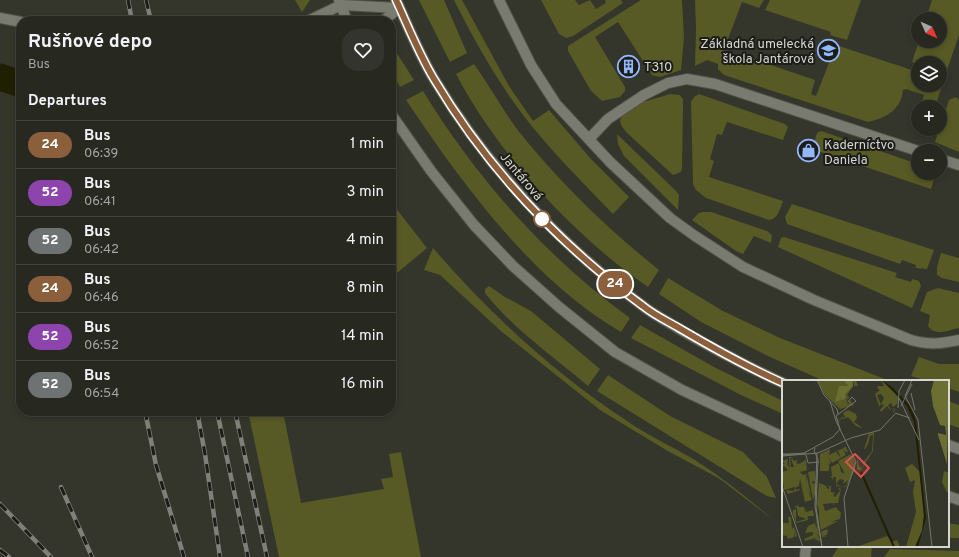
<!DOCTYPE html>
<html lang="en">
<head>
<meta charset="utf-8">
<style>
	body { margin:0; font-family:Overpass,sans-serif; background:#33342d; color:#f1f3f6; height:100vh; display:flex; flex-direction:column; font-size:15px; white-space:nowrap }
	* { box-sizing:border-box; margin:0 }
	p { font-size:13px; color:#a4a6a5 }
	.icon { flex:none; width:22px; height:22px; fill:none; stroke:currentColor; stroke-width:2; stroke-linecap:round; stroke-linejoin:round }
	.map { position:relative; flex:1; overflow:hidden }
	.side { position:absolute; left:16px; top:16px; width:380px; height:400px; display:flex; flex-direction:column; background:#272820; border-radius:16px; box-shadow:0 2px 6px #0003,0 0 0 1px #43443e }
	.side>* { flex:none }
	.badge { padding:0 8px; border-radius:13px; font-size:14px; line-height:26px }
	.needle { width:26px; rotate:135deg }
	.tools { position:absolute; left:911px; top:12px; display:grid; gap:8px }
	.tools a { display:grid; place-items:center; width:36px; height:36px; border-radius:50%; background:#272820; box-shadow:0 2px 6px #0003,0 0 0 1px #43443e; font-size:20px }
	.map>.badge { position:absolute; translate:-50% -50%; box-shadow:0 0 0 2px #fff }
	h2 { padding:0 12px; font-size:15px; line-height:36px }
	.round { display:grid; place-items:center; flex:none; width:42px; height:42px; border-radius:16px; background:#33342d }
	.summary { display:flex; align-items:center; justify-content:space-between; height:68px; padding:0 12px }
	h1 { font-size:19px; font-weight:700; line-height:30px }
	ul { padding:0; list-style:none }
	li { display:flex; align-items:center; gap:12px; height:48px; padding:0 12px; border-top:1px solid #43443e }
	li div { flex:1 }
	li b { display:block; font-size:15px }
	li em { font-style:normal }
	li .badge { min-width:44px; font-weight:700; text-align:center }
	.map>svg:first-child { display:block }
	.green { fill:#575a24 }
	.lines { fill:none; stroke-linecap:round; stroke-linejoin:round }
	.canal { stroke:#1f2001; stroke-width:27 }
	.street-casing { stroke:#505149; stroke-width:12 }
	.secondary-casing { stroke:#505149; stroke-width:12 }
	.street { stroke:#7a7b70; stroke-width:10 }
	.secondary { stroke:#7a7b70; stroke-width:10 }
	.rail-casing { stroke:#7f8078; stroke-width:4.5 }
	.rail { stroke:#1c1c18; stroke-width:3; stroke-dasharray:9; stroke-linecap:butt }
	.line-casing { stroke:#fff; stroke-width:9 }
	.line { stroke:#8b5e3c; stroke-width:6 }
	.stop-dot { fill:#fff; stroke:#8b5e3c; stroke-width:2 }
	.labels { text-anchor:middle; stroke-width:4; stroke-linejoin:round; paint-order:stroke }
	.poi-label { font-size:13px; fill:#d6d7d0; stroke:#1c1c18; text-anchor:start }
	.street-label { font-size:13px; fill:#d6d7d0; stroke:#1c1c18 }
	.inset-river { fill:none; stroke:#1f2001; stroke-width:2 }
	.inset-road { fill:none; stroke:#75766d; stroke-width:1 }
	.view { fill:#d65452; fill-opacity:0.15; stroke:#d65452; stroke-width:2 }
	.inset-edge { fill:none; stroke:#d6d7d0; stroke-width:2 }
</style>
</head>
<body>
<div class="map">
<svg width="959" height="557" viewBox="0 0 959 557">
	<rect width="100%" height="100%" fill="#34352b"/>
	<!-- green -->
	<path class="green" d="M295 0H310L302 12Z
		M419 0H444L467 53 450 62Z
		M454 0H462L509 86 533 121 549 110 591 159 629 197 613 214C582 182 550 150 523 115 496 79 474 40 454 0Z
		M541 0H575L579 5 590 0 596 9 606 3 605 0H621L623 3 573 36 566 38 559 34Z
		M641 0H682L684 38 681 70 660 77 652 75 618 22 595 37 625 87V91L620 97 602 101 591 91 568 51V46Z
		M695 0H764L759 8 742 2 722 55 745 63 747 57 815 80 811 94 816 96 836 45 918 72V85H940V79L944 80 935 107H921L924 95 906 89 903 90C901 110 886 118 868 122L724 75 718 69V64L707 60 695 66 696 29Z
		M770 0H861L847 40 830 35 831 32 765 10Z
		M932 0H959V35L946 73 940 71V63L918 64 912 62 919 41H940V19H926Z
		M391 44 414 80 400 87 391 70Z
		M474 64C490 86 503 111 520 133 561 184 608 229 659 270L648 287C575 237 497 153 456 74Z
		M423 91C477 179 546 257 630 318L621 332C532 280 463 185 406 100Z
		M670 94 680 95 683 99V108L682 168 681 172 673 175 626 132 621 125 620 120C629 103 652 100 670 94Z
		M699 94 785 124 788 127 783 140 727 122 722 135 717 134 710 159 714 161 709 177 783 201C780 209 778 219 769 220L706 198 696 190 693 184 691 102 694 97Z
		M956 97 959 100V152L935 142 949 100Z
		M821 131 918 164V173H936L931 189 812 149 817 133Z
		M617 134 676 191 679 195 678 210 624 156 618 144Z
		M391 202 427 248 391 278Z
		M792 204 934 250 927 269 916 268V265L902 260 900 264 787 224 785 217Z
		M703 212H711L767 231 772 235 771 243 754 236 743 254 736 251 692 220 699 213Z
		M784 237 897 273 895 277 911 282 912 279 919 281 921 286 912 308 778 247 781 238Z
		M433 248C490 314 554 373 627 421 649 436 673 447 695 460 723 478 748 498 772 519L720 479 666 450 600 410 502 332 440 275 424 270Z
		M941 253 959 258V282L942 278 937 275V267Z
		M668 278 723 311 780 338 890 381H824L770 357 701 322 659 294Z
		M489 286 505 297 531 311 600 369 588 386C554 357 512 328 485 293V289Z
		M938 288 959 293V328C949 330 935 337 928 326L930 315 920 311 927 292Z
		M640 325 714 367 783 401V414L741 395 631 338Z
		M919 357 939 364H959V392L948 388V381H928L911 376Z
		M608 375 670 416 743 452 767 477 776 498 767 496 597 391Z
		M948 401 959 405V428L948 424Z
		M248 411H283L301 503 384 489 381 479 393 477 389 454 401 452 421 557H279Z
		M948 523 959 525V538H948Z
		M839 546H872L871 557H832Z
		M890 549 959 551V557H884Z"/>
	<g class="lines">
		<!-- canal -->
		<path class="canal" d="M0 77 21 84"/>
		<defs>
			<path id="street" d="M499 0 531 65 556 104 610 162 670 218 695 236 743 267 814 300 911 340C929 345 941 344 959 340
				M0 18 21 22
				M308 21 341 5 399 8
				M383 21 399 8
				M589 139 608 119 644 95 668 83 687 79 715 84 918 151
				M940 159 959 165
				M805 557 806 546"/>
			<path id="secondary" d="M339 0 347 21
				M396 0C408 26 419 54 434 79 487 167 560 245 643 306 654 315 669 322 681 330 714 349 748 367 783 383
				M391 114 431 171 474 225 513 266 559 307 615 352 682 390 783 437
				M948 445 959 449
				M948 496 959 500"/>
		</defs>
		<!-- street casing -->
		<use href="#street" class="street-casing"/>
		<!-- secondary casing -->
		<use href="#secondary" class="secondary-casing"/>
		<!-- street -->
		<use href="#street" class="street"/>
		<!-- secondary -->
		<use href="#secondary" class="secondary"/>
		<defs>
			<path id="rail" d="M128 0 132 21
				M146 0 151 21
				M145 411 156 465 184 557
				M197 411 205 454 220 557
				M217 411 248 557
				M235 411 267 557
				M61 487 92 557
				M0 504 51 557
				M0 550 9 557"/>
		</defs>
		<!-- rail casing -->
		<use href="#rail" class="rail-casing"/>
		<!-- rail -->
		<use href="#rail" class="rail"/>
	</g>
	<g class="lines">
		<defs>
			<path id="line" d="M396 0C408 26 419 54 434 79 487 168 560 245 643 306 654 315 667 321 679 328 713 348 747 367 783 383"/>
		</defs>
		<!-- line casing -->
		<use href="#line" class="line-casing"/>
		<!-- line -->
		<use href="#line" class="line"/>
	</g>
	<!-- icons -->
	<defs>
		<symbol id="school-ring" viewBox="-11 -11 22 22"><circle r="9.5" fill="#1c1c18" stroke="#91b8fd" stroke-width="1.5"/><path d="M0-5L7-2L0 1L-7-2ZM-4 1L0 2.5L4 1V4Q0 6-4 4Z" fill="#91b8fd"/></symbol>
		<symbol id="building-ring" viewBox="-11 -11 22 22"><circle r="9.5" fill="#1c1c18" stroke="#91b8fd" stroke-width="1.5"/><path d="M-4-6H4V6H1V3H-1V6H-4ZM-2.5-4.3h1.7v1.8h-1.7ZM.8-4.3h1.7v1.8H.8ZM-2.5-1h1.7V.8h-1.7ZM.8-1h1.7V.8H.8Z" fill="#91b8fd"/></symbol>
		<symbol id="shop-ring" viewBox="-11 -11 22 22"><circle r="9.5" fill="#1c1c18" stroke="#91b8fd" stroke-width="1.5"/><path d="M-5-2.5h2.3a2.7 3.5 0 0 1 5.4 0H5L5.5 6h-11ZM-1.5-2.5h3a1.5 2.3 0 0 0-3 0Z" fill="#91b8fd"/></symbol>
	</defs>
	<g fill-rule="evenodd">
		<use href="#school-ring" x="816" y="38" width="25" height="25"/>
		<use href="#building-ring" x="616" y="54" width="25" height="25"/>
		<use href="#shop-ring" x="796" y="138" width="25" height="25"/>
	</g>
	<!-- markers -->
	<circle class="stop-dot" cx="542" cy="219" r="8"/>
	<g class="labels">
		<!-- poi labels -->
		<g class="poi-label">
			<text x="814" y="48" text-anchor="end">Základná umelecká<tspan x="814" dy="15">škola Jantárová</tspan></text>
			<text x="644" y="71">T310</text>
			<text x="824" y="149">Kaderníctvo<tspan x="824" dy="15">Daniela</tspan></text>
		</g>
		<!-- street labels -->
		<g class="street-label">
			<text transform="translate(522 176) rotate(50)" y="5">Jantárová</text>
		</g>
	</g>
	<!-- overview -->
	<g transform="translate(782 380)">
		<rect width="167" height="167" fill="#34352b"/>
		<path d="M35 0 74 1 76 6H72V4L71 2V6L65 15 67 17 66 20 64 16 66 12 64 16 66 25 68 20 72 25 58 29 43 15ZM99 0 116 16 115 28V24L111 27 109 23 106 25 109 30 112 28 113 31 111 33 112 29 108 30 105 26 99 32 98 30 102 25 99 24 102 18 99 14 95 15 99 25 97 26 93 14 98 10H97L95 6H102ZM66 30 74 34 75 38 72 42 81 48 74 46 66 37 62 39 60 38 57 42 56 40V37L57 41 60 37 64 38 61 33ZM92 52 91 71 77 93 78 90H75V78L77 86 80 88 82 84H80L90 71 91 55 88 56 86 64 83 69H82L87 54ZM56 67 57 70 62 68H63L64 71 62 67H64L66 72H64L61 69 64 75 65 74 59 78 56 71 54 72 59 78 50 83 46 76 49 83 47 84V91H38V100V74L48 69 47 75 57 70ZM69 74 73 82V90L64 107 60 106H64L66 100 61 104 62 100 58 99 54 104 60 107 54 106V97H51L52 100 48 96H50L49 87 57 83 59 92 63 94 56 81ZM7 77H13L8 78 9 87H12L9 79H11V81L16 80 14 83 17 84 22 81 24 88 22 80H24L25 90 18 92 21 95 25 94 24 96V103L25 96 29 116 25 109 30 120 23 122 18 99 17 106 13 108 14 110 18 109V110L6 114 4 110 12 111 13 107 2 110 0 92 6 90 0 84H3L0 81 6 79 5 87 6 84 8 90ZM130 84 138 92 142 136 140 151 133 167H124L134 132 131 112 133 100 128 102 123 88ZM35 88V108L31 120 26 92 33 91V101L29 102 33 104ZM162 91 167 93V112H165L160 102ZM37 103 43 105 46 109 48 108 46 106H49V112L54 113 51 114 53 117 58 111 56 108 59 109 56 123H52V126L51 123 41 124 43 131 54 127 59 133 58 139 48 142 56 141 39 150V152L40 151 46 149 45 155 41 156H46L40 157 41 163 37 139V131L35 124ZM33 123 37 156 33 153 37 157 38 161 32 159 36 157 23 161 22 159 31 155V152L23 153 26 146 33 143 31 139 35 149ZM17 125 16 127H22L23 131V127L24 132 31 130 32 136H26V138L25 133 26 140 14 143 9 129V128L11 127 9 128 11 134V130L14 129V142L24 139 16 136 15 128 12 127ZM6 137H9L10 149 12 147 15 156 13 157 12 151V157L6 159 4 154V156L0 155V143H7ZM105 156 110 162 115 160 118 167H74Z" fill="#575a24"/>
		<path d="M62 0H70L71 6 63 14 64 18 60 20 57 15 59 20 53 22 57 6H66ZM152 0 167 1 165 84 156 55V53L164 55V53L163 46 158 45 151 26 149 11Z" fill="#6b6f31"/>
		<path d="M100 0 111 8 129 27 134 41 144 138 136 167H133L140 151 142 136 132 42 125 26Z" fill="#1f2001"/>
		<path class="inset-river" d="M79 92 112 167"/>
		<path class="inset-road" d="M35 0 42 15 55 29 56 34M130 0 123 16 136 40 150 167M129 13 133 30M117 18 137 60M48 21 54 41 74 82 62 118 66 167M119 26 130 4M116 28 117 11 123 0M113 33 128 38M33 68 32 71 36 79 34 127 40 167M35 73 33 126 40 167M0 74H24M0 75 22 73 51 57 58 49 54 36 74 21 70 17 66 22M24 75 26 83 37 82M0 76 36 73 69 58 98 50 113 34M0 106 21 167"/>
		<path class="view" d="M73 74 87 88 79 97 64 82Z"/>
		<rect width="167" height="167" class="inset-edge"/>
	</g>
</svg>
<div class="tools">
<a><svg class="needle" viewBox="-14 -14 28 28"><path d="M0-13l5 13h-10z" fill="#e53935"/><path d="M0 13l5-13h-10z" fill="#a4a6a5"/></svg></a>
<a><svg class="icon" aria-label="layers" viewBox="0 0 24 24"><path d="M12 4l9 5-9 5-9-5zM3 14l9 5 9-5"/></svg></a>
<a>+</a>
<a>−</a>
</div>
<b class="badge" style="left:615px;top:284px;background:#8b5e3c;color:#fff">24</b>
<section class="side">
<div class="summary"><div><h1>Rušňové depo</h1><p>Bus</p></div><a class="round"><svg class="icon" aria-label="heart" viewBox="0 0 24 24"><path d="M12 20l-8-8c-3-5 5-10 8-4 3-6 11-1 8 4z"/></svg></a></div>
<h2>Departures</h2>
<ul>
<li><span class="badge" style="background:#8b5e3c;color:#fff">24</span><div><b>Bus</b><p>06:39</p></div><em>1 min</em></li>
<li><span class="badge" style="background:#8e44ad;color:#fff">52</span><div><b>Bus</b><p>06:41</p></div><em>3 min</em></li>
<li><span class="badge" style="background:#6f7273;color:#fff">52</span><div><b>Bus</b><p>06:42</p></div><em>4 min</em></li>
<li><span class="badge" style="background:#8b5e3c;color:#fff">24</span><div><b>Bus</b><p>06:46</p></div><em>8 min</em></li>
<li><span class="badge" style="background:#8e44ad;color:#fff">52</span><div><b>Bus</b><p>06:52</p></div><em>14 min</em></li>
<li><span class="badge" style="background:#6f7273;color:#fff">52</span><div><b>Bus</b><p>06:54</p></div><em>16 min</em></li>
</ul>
</section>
</div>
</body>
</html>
